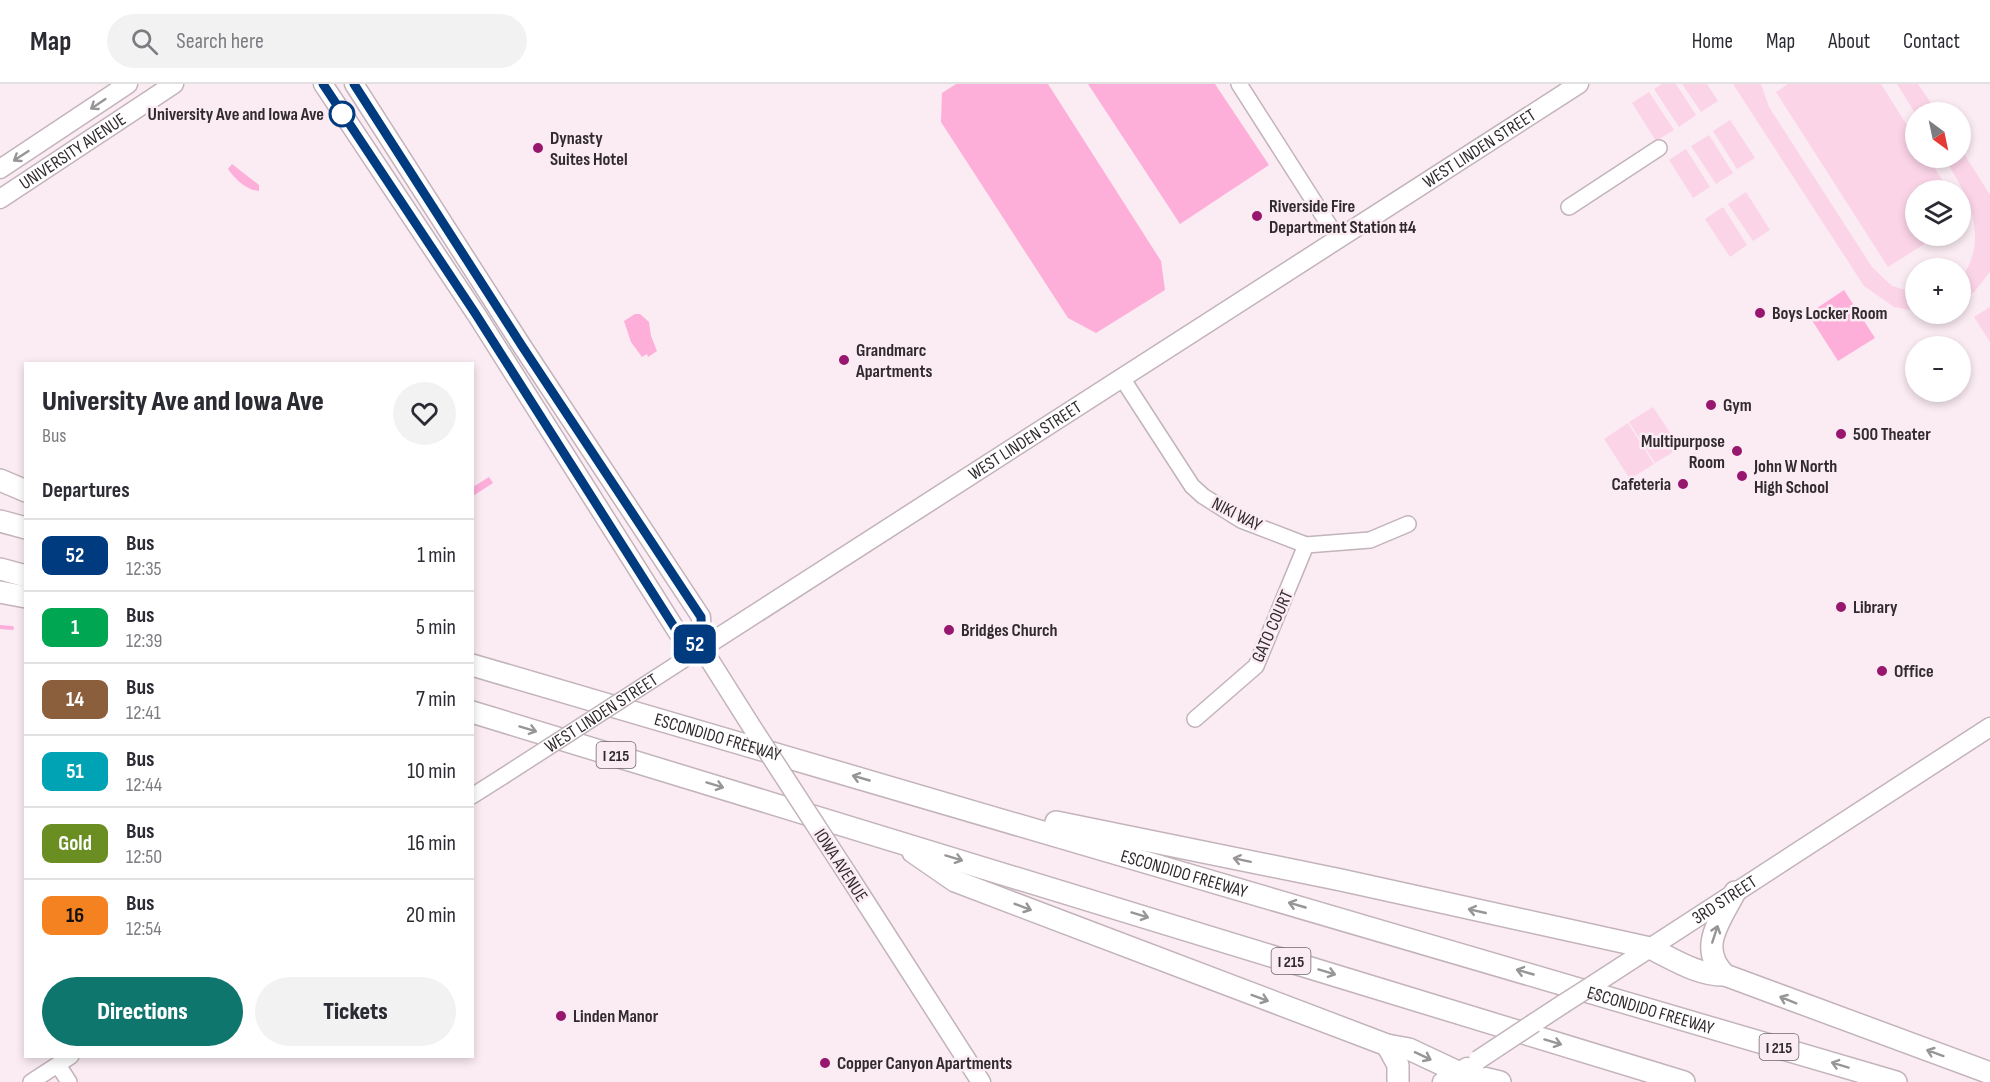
<!DOCTYPE html>
<html lang="en">
<head>
<meta charset="utf-8">
<style>
	body { margin:0; font-family:"Sofia Sans Condensed",sans-serif; background:#f2f2f3; color:#2b2b33; height:100vh; display:flex; flex-direction:column; font-size:22px; white-space:nowrap }
	* { box-sizing:border-box; margin:0 }
	p { font-size:20px; color:#7c7c81 }
	.icon { flex:none; width:33px; height:33px; fill:none; stroke:currentColor; stroke-width:2; stroke-linecap:round; stroke-linejoin:round }
	.map { position:relative; flex:1; overflow:hidden }
	.details { position:absolute; left:24px; top:278px; width:450px; height:696px; display:flex; flex-direction:column; background:#fff; border-radius:0px; box-shadow:0 3px 9px #0003 }
	.details>* { flex:none }
	.badge { padding:0 12px; border-radius:9px; font-size:21px; line-height:39px }
	.needle { width:39px; rotate:147deg }
	.tools { position:absolute; left:1905px; top:18px; display:grid; gap:12px }
	.tools a { display:grid; place-items:center; width:66px; height:66px; border-radius:50%; background:#fff; box-shadow:0 3px 9px #0003; font-size:30px }
	.map>.badge { position:absolute; translate:-50% -50%; box-shadow:0 0 0 3px #fff }
	h2 { padding:0 18px; font-size:22px; line-height:54px }
	.round { display:grid; place-items:center; flex:none; width:63px; height:63px; border-radius:32px; background:#f2f2f3 }
	.headline { display:flex; align-items:center; justify-content:space-between; height:102px; padding:0 18px }
	h1 { font-size:28px; font-weight:800; line-height:45px }
	.action { display:flex; gap:12px; margin-top:auto; padding:12px 18px }
	.action a { flex:1; height:69px; border-radius:36px; background:#0f766e; color:#fff; font-size:24px; font-weight:800; line-height:69px; text-align:center }
	.action a+a { background:#f2f2f3; color:#2b2b33 }
	ul { padding:0; list-style:none }
	li { display:flex; align-items:center; gap:18px; height:72px; padding:0 18px; border-top:2px solid #e1e1e2 }
	li div { flex:1 }
	li b { display:block; font-size:22px }
	li em { font-style:normal }
	li .badge { min-width:66px; font-weight:700; text-align:center }
	header { display:flex; align-items:center; gap:36px; box-sizing:border-box; height:84px; padding:0 30px; background:#fff; border-bottom:2px solid #e1e1e2 }
	header strong { font-size:28px }
	nav { display:flex; gap:33px; margin-inline-start:auto; font-size:21px }
	.search { width:420px; height:54px; background:#f2f2f3; display:flex; align-items:center; gap:15px; box-sizing:border-box; padding:0 21px; border-radius:33px; color:#7c7c81; font-size:22px }
	.map>svg:first-child { display:block }
	.green { fill:#fbd4e8 }
	.water { fill:#fdafda }
	.lines { fill:none; stroke-linecap:round; stroke-linejoin:round }
	.stream { stroke:#fdafda; stroke-width:4 }
	.minor-casing { stroke:#c3b3bb; stroke-width:18 }
	.major-casing { stroke:#c3b3bb; stroke-width:21 }
	.highway-casing { stroke:#c3b3bb; stroke-width:24 }
	.minor { stroke:#fff; stroke-width:15 }
	.major { stroke:#fff; stroke-width:18 }
	.highway { stroke:#fff; stroke-width:21 }
	.minor-bridge-casing { stroke:#c3b3bb; stroke-width:18; stroke-linecap:butt }
	.major-bridge-casing { stroke:#c3b3bb; stroke-width:21; stroke-linecap:butt }
	.minor-bridge { stroke:#fff; stroke-width:15 }
	.major-bridge { stroke:#fff; stroke-width:18 }
	.oneway { stroke:#989597 }
	.line-casing { stroke:#fff; stroke-width:14 }
	.line { stroke:#003b80; stroke-width:9 }
	.stop-dot { fill:#fff; stroke:#003b80; stroke-width:3 }
	.poi-dot { fill:#98176e; stroke:#fbebf3; stroke-width:2 }
	.labels { text-anchor:middle; stroke-width:5; stroke-linejoin:round; paint-order:stroke }
	.shield { fill:#fbebf3; stroke:#6e656a; stroke-width:1.5 }
	.shield-label { font-size:16px; font-weight:bold; fill:#312b2f }
	.stop-label { font-size:18px; font-weight:bold; fill:#312b2f; stroke:#fbebf3; text-anchor:end }
	.poi-label { font-size:18px; font-weight:bold; fill:#312b2f; stroke:#fbebf3; text-anchor:start }
	.street-label { font-size:18px; fill:#312b2f; stroke:#fbebf3 }
</style>
</head>
<body>
<header>
<strong>Map</strong>
<div class="search"><svg class="icon" aria-label="search" viewBox="0 0 24 24"><circle cx="10" cy="10" r="6"/><path d="M15 15l6 6"/></svg>Search here</div>
<nav><a>Home</a><a>Map</a><a>About</a><a>Contact</a></nav>
</header>
<div class="map">
<svg width="1990" height="998" viewBox="0 0 1990 998">
	<rect width="100%" height="100%" fill="#fbebf3"/>
	<!-- green -->
	<path class="green" d="M1662 0H1676L1696 31 1679 43 1654 5Z
		M1682 0H1707L1718 17 1701 28Z
		M1733 0H1761L1769 23 1872 183 1892 202 1915 209V227L1894 223 1864 202Z
		M1788 0H1881L1915 54 1916 74H1928L1949 106H1916V152H1937L1888 183 1776 8Z
		M1897 0H1918L1937 28 1915 29Z
		M1649 8 1674 46 1656 57 1632 19Z
		M1730 36 1755 74 1737 85 1713 47Z
		M1709 51 1733 89 1716 100 1691 62Z
		M1686 65 1710 103 1693 114 1669 76Z
		M1961 65 1990 111V188L1974 208 1961 217V195C1990 154 1969 112 1944 74H1960Z
		M1746 108 1770 146 1753 157 1728 120Z
		M1723 123 1747 161 1730 173 1705 135Z
		M1990 223V258L1974 233Z
		M1653 323 1680 364 1655 379 1629 338Z
		M1628 339 1654 380 1630 395 1604 355Z"/>
	<!-- water -->
	<path class="water" d="M956 0H1048L1161 177 1165 206 1096 249 1068 234 941 38 942 9Z
		M1088 0H1215L1269 81 1180 140Z
		M232 80 259 101V107C246 106 235 95 228 85Z
		M1844 206 1875 254 1838 277 1808 230Z
		M635 230H640L649 238 651 252 657 267 648 273 647 270 642 273 631 258 624 237Z
		M489 393 493 399 473 412V403Z"/>
	<g class="lines">
		<!-- stream -->
		<path class="stream" d="M0 543 12 544"/>
		<defs>
			<path id="minor" d="M1239 0 1338 155
				M1569 123 1659 64
				M1122 294 1192 402 1203 412 1241 436 1306 461 1370 456 1408 440
				M674 582 702 564
				M1195 635 1256 582 1306 461
				M472 712 502 693
				M58 981 69 998
				M31 998 71 972"/>
			<g id="major">
				<path d="M323 0 478 233 678 549 702 564 755 648"/>
				<path d="M354 0 522 262 701 533 702 564"/>
				<path d="M0 85 128 0"/>
				<path id="s1" d="M0 115 174 0"/>
				<path id="s2" d="M702 564 1579 0"/>
				<path d="M850 794 981 998"/>
				<path id="s3" d="M1596 899 1990 643"/>
				<path d="M1534 939 1563 920"/>
				<path d="M1442 998 1467 983"/>
			</g>
			<g id="highway">
				<path d="M0 396 26 407"/>
				<path d="M0 437 26 444"/>
				<path d="M0 485 26 492"/>
				<path d="M0 508 26 513"/>
				<path id="s4" d="M472 581 1896 998"/>
				<path d="M472 628 1684 998"/>
				<path d="M1056 738 1341 796 1650 864C1673 875 1699 892 1725 891"/>
				<path d="M913 768 955 797 1387 961 1409 965 1458 988 1500 998"/>
				<path d="M1735 808C1720 837 1697 864 1725 891L1990 989"/>
				<path d="M1387 961 1398 981V998"/>
			</g>
		</defs>
		<!-- minor casing -->
		<use href="#minor" class="minor-casing"/>
		<!-- major casing -->
		<use href="#major" class="major-casing"/>
		<!-- highway casing -->
		<use href="#highway" class="highway-casing"/>
		<!-- minor -->
		<use href="#minor" class="minor"/>
		<!-- major -->
		<use href="#major" class="major"/>
		<!-- highway -->
		<use href="#highway" class="highway"/>
		<defs>
			<g id="minor-bridge">
				<path id="s5" d="M502 693 674 582"/>
			</g>
			<path id="major-bridge" d="M755 648 850 794
				M1563 920 1596 899
				M1478 976 1534 939"/>
		</defs>
		<!-- minor-bridge casing -->
		<use href="#minor-bridge" class="minor-bridge-casing"/>
		<!-- major-bridge casing -->
		<use href="#major-bridge" class="major-bridge-casing"/>
		<!-- minor-bridge -->
		<use href="#minor-bridge" class="minor-bridge"/>
		<!-- major-bridge -->
		<use href="#major-bridge" class="major-bridge"/>
	</g>
	<!-- one-way arrows -->
	<defs><path id="oneway-shaft" d="M-6 0H5M1.5-3L5.5 0L1.5 3" fill="none" stroke-width="1.6" stroke-linecap="round" stroke-linejoin="round" transform="scale(1.5)"/></defs>
	<g class="oneway">
		<use href="#oneway-shaft" transform="translate(98 20) rotate(146)"/>
		<use href="#oneway-shaft" transform="translate(21 72) rotate(147)"/>
		<use href="#oneway-shaft" transform="translate(528 645) rotate(17)"/>
		<use href="#oneway-shaft" transform="translate(861 694) rotate(-164)"/>
		<use href="#oneway-shaft" transform="translate(715 701) rotate(17)"/>
		<use href="#oneway-shaft" transform="translate(954 774) rotate(17)"/>
		<use href="#oneway-shaft" transform="translate(1242 776) rotate(-168)"/>
		<use href="#oneway-shaft" transform="translate(1297 821) rotate(-164)"/>
		<use href="#oneway-shaft" transform="translate(1023 823) rotate(21)"/>
		<use href="#oneway-shaft" transform="translate(1477 827) rotate(-167)"/>
		<use href="#oneway-shaft" transform="translate(1140 831) rotate(17)"/>
		<use href="#oneway-shaft" transform="translate(1715 850) rotate(-72)"/>
		<use href="#oneway-shaft" transform="translate(1327 888) rotate(17)"/>
		<use href="#oneway-shaft" transform="translate(1525 888) rotate(-164)"/>
		<use href="#oneway-shaft" transform="translate(1260 914) rotate(20)"/>
		<use href="#oneway-shaft" transform="translate(1788 916) rotate(-158)"/>
		<use href="#oneway-shaft" transform="translate(1553 958) rotate(17)"/>
		<use href="#oneway-shaft" transform="translate(1935 969) rotate(-160)"/>
		<use href="#oneway-shaft" transform="translate(1423 972) rotate(25)"/>
		<use href="#oneway-shaft" transform="translate(1840 981) rotate(-163)"/>
	</g>
	<g class="lines">
		<defs>
			<path id="line" d="M323 0 475 229 678 549 702 564 701 533 522 262 354 0"/>
		</defs>
		<!-- line casing -->
		<use href="#line" class="line-casing"/>
		<!-- line -->
		<use href="#line" class="line"/>
	</g>
	<!-- markers -->
	<circle class="stop-dot" cx="342" cy="30" r="12"/>
	<g class="poi-dot">
		<circle cx="538" cy="64" r="6"/>
		<circle cx="1257" cy="132" r="6"/>
		<circle cx="1760" cy="229" r="6"/>
		<circle cx="844" cy="276" r="6"/>
		<circle cx="1711" cy="321" r="6"/>
		<circle cx="1841" cy="350" r="6"/>
		<circle cx="1737" cy="367" r="6"/>
		<circle cx="1742" cy="392" r="6"/>
		<circle cx="1683" cy="400" r="6"/>
		<circle cx="1841" cy="523" r="6"/>
		<circle cx="949" cy="546" r="6"/>
		<circle cx="1882" cy="587" r="6"/>
		<circle cx="561" cy="932" r="6"/>
		<circle cx="825" cy="979" r="6"/>
	</g>
	<g class="labels">
		<!-- shield labels -->
		<g class="shield">
			<rect x="596.5" y="658" width="39" height="26" rx="4.5"/>
			<rect x="1271.5" y="864" width="39" height="26" rx="4.5"/>
			<rect x="1759.5" y="950" width="39" height="26" rx="4.5"/>
		</g>
		<g class="shield-label">
			<text x="616" y="677">I 215</text>
			<text x="1291" y="883">I 215</text>
			<text x="1779" y="969">I 215</text>
		</g>
		<!-- stop labels -->
		<g class="stop-label">
			<text x="324" y="36">University Ave and Iowa Ave</text>
		</g>
		<!-- poi labels -->
		<g class="poi-label">
			<text x="550" y="60">Dynasty<tspan x="550" dy="21">Suites Hotel</tspan></text>
			<text x="1269" y="128">Riverside Fire<tspan x="1269" dy="21">Department Station #4</tspan></text>
			<text x="1772" y="235">Boys Locker Room</text>
			<text x="856" y="272">Grandmarc<tspan x="856" dy="21">Apartments</tspan></text>
			<text x="1723" y="327">Gym</text>
			<text x="1853" y="356">500 Theater</text>
			<text x="1725" y="363" text-anchor="end">Multipurpose<tspan x="1725" dy="21">Room</tspan></text>
			<text x="1754" y="388">John W North<tspan x="1754" dy="21">High School</tspan></text>
			<text x="1671" y="406" text-anchor="end">Cafeteria</text>
			<text x="1853" y="529">Library</text>
			<text x="961" y="552">Bridges Church</text>
			<text x="1894" y="593">Office</text>
			<text x="573" y="938">Linden Manor</text>
			<text x="837" y="985">Copper Canyon Apartments</text>
		</g>
		<!-- street labels -->
		<g class="street-label">
			<text dy="6" stroke="none"><textPath href="#s2" startOffset="924">WEST LINDEN STREET</textPath></text>
			<text dy="6" stroke="none"><textPath href="#s1" startOffset="87">UNIVERSITY AVENUE</textPath></text>
			<text dy="6" stroke="none"><textPath href="#s2" startOffset="384">WEST LINDEN STREET</textPath></text>
			<text transform="translate(1237 430) rotate(27)" y="6">NIKI WAY</text>
			<text transform="translate(1272 542) rotate(-66)" y="6">GATO COURT</text>
			<text dy="6" stroke="none"><textPath href="#s5" startOffset="118">WEST LINDEN STREET</textPath></text>
			<text dy="6" stroke="none"><textPath href="#s4" startOffset="256">ESCONDIDO FREEWAY</textPath></text>
			<text transform="translate(841 781) rotate(57)" y="6">IOWA AVENUE</text>
			<text dy="6" stroke="none"><textPath href="#s4" startOffset="742">ESCONDIDO FREEWAY</textPath></text>
			<text dy="6" stroke="none"><textPath href="#s3" startOffset="153">3RD STREET</textPath></text>
			<text dy="6" stroke="none"><textPath href="#s4" startOffset="1228">ESCONDIDO FREEWAY</textPath></text>
		</g>
	</g>
</svg>
<div class="tools">
<a><svg class="needle" viewBox="-14 -14 28 28"><path d="M0-13l5 13h-10z" fill="#e53935"/><path d="M0 13l5-13h-10z" fill="#7c7c81"/></svg></a>
<a><svg class="icon" aria-label="layers" viewBox="0 0 24 24"><path d="M12 4l9 5-9 5-9-5zM3 14l9 5 9-5"/></svg></a>
<a>+</a>
<a>−</a>
</div>
<b class="badge" style="left:695px;top:560px;background:#003b80;color:#fff">52</b>
<section class="details">
<div class="headline"><div><h1>University Ave and Iowa Ave</h1><p>Bus</p></div><a class="round"><svg class="icon" aria-label="heart" viewBox="0 0 24 24"><path d="M12 20l-8-8c-3-5 5-10 8-4 3-6 11-1 8 4z"/></svg></a></div>
<h2>Departures</h2>
<ul>
<li><span class="badge" style="background:#003b80;color:#fff">52</span><div><b>Bus</b><p>12:35</p></div><em>1 min</em></li>
<li><span class="badge" style="background:#00a651;color:#fff">1</span><div><b>Bus</b><p>12:39</p></div><em>5 min</em></li>
<li><span class="badge" style="background:#8b5e3c;color:#fff">14</span><div><b>Bus</b><p>12:41</p></div><em>7 min</em></li>
<li><span class="badge" style="background:#00a3b4;color:#fff">51</span><div><b>Bus</b><p>12:44</p></div><em>10 min</em></li>
<li><span class="badge" style="background:#6b8e23;color:#fff">Gold</span><div><b>Bus</b><p>12:50</p></div><em>16 min</em></li>
<li><span class="badge" style="background:#f58220;color:#111">16</span><div><b>Bus</b><p>12:54</p></div><em>20 min</em></li>
</ul>
<div class="action"><a>Directions</a><a>Tickets</a></div>
</section>
</div>
</body>
</html>
